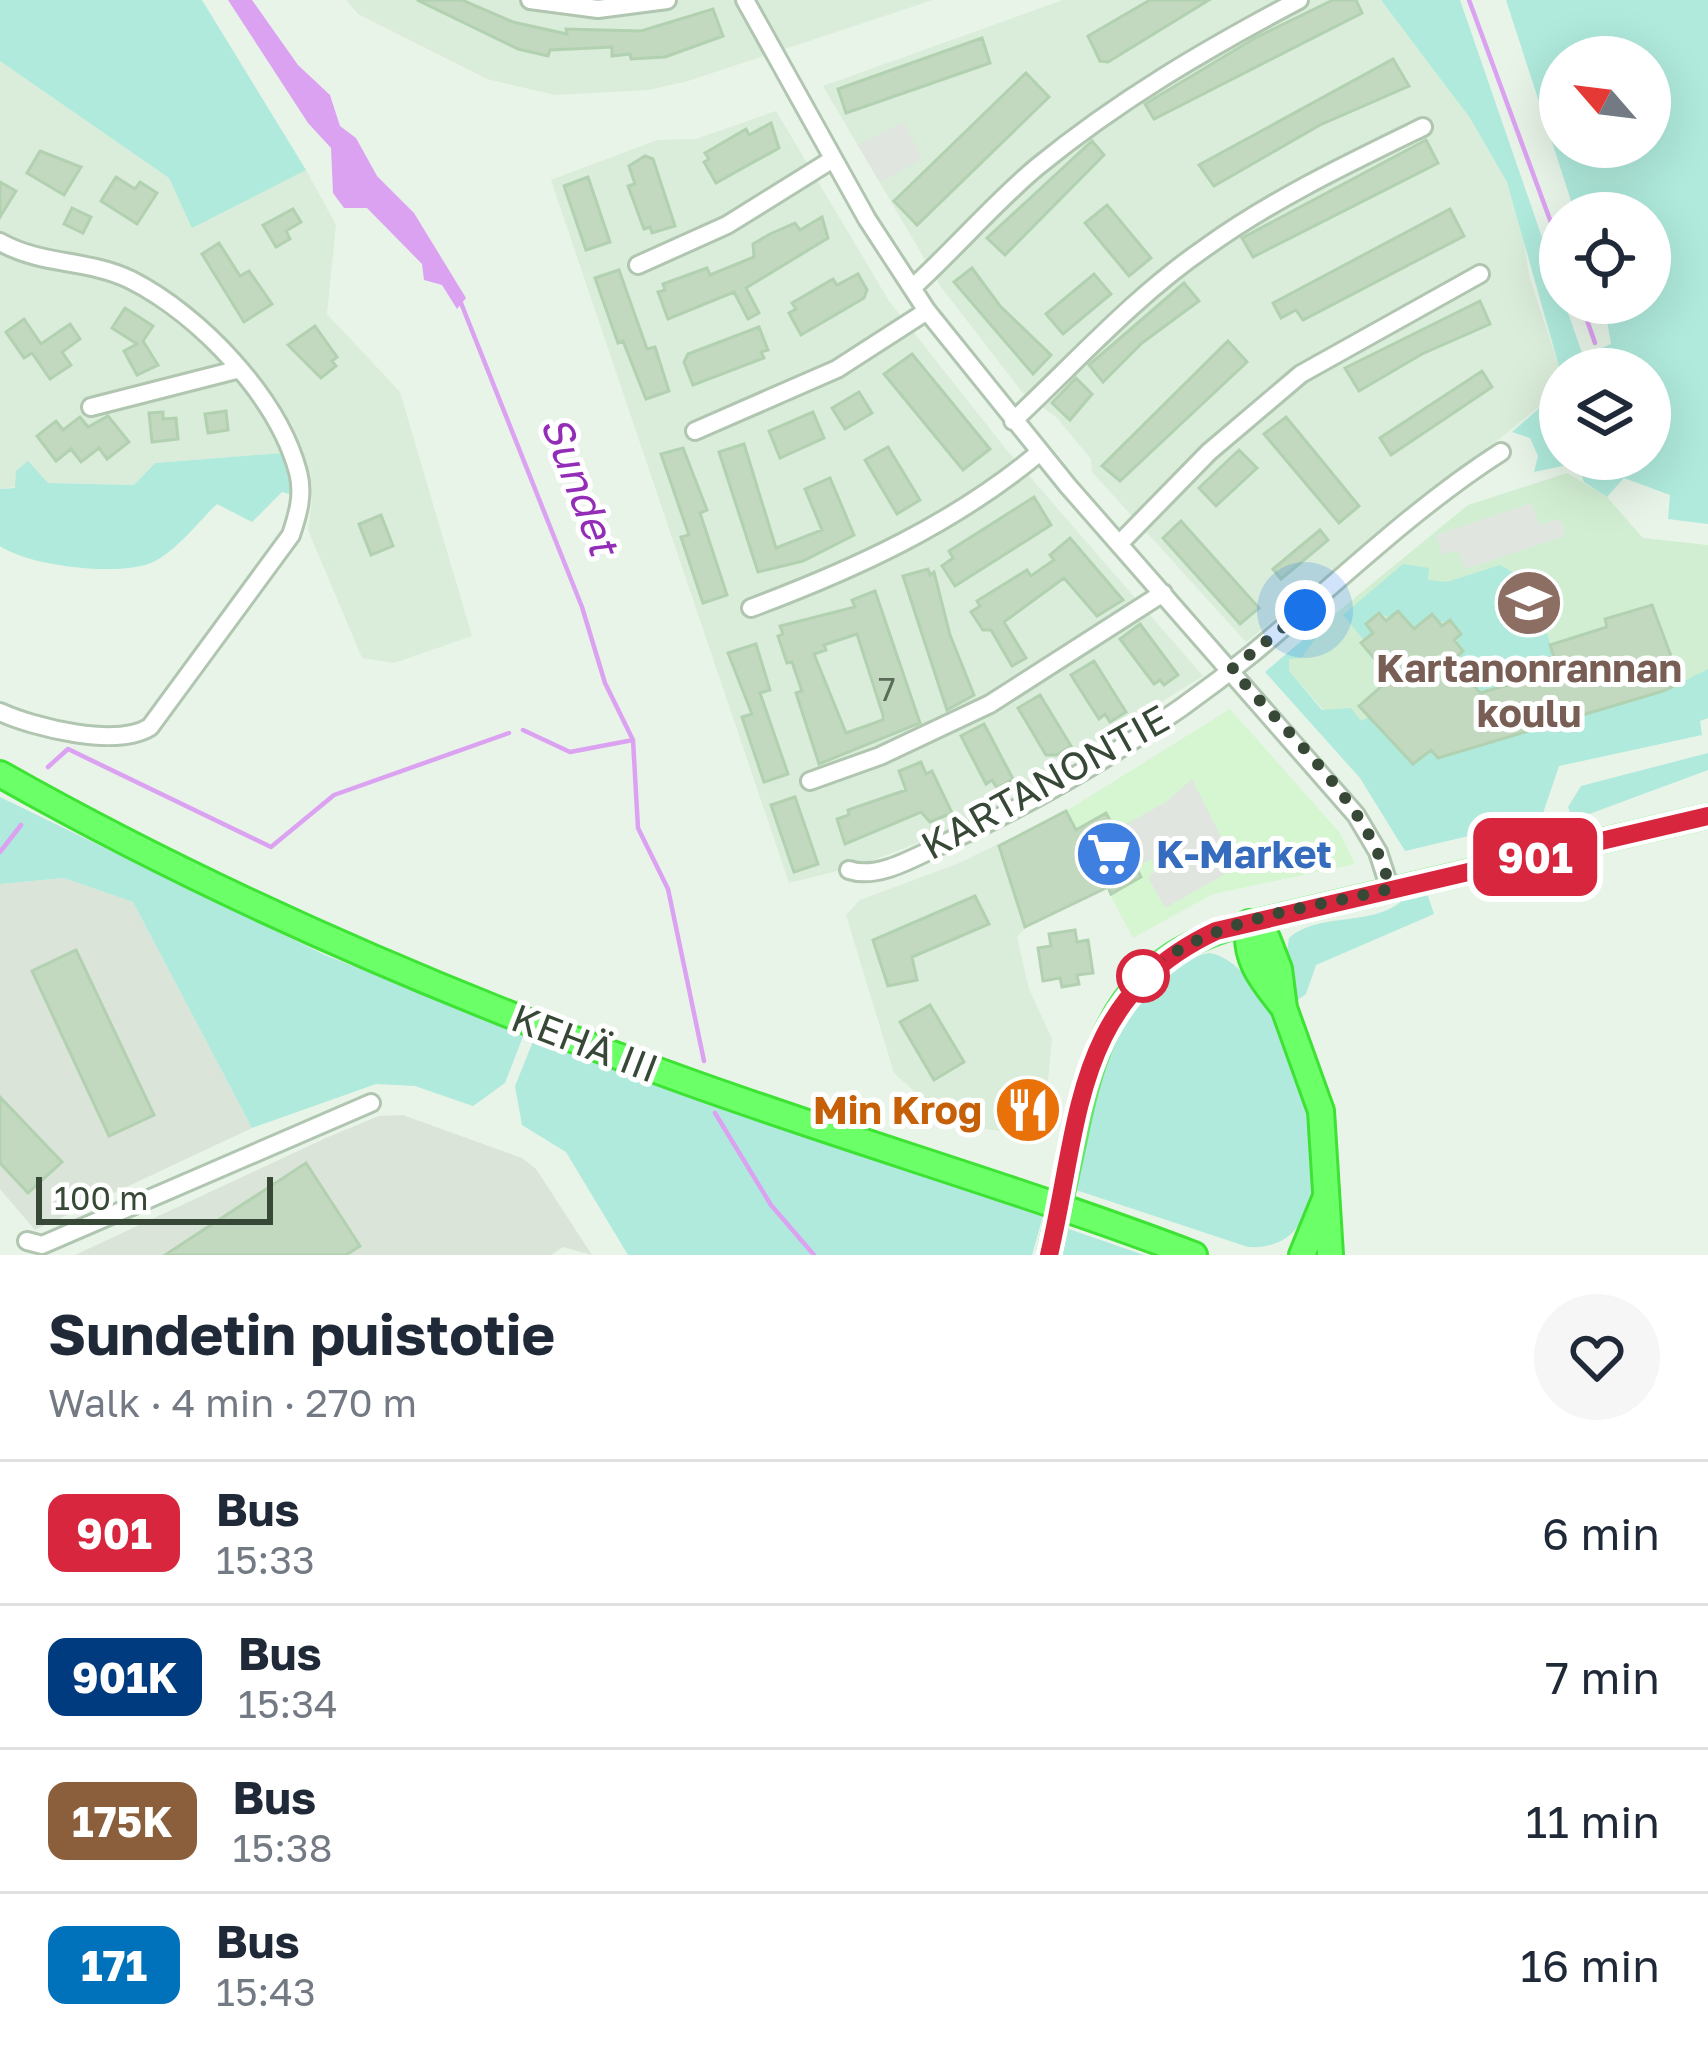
<!DOCTYPE html>
<html lang="en">
<head>
<meta charset="utf-8">
<style>
	body { margin:0; font-family:"Golos Text",sans-serif; background:#f6f6f7; color:#1f2937; height:100vh; display:flex; flex-direction:column; font-size:45px; white-space:nowrap }
	* { box-sizing:border-box; margin:0 }
	p { font-size:39px; color:#747a83 }
	.icon { flex:none; width:66px; height:66px; fill:none; stroke:currentColor; stroke-width:2; stroke-linecap:round; stroke-linejoin:round }
	.map { position:relative; height:1255px; overflow:hidden }
	.panel { display:flex; flex-direction:column; background:#fff; flex:1 }
	.panel>* { flex:none }
	.badge { padding:0 24px; border-radius:18px; font-size:42px; line-height:78px }
	.needle { width:78px; rotate:298deg }
	.buttons { position:absolute; left:1539px; top:36px; display:grid; gap:24px }
	.buttons a { display:grid; place-items:center; width:132px; height:132px; border-radius:50%; background:#fff; box-shadow:0 12px 48px #0002; font-size:60px }
	.scale { position:absolute; left:36px; bottom:30px; width:237px; box-sizing:border-box; padding-left:12px; border:6px solid #374836; border-top:0; font-size:33px; line-height:42px; white-space:nowrap; color:#374836; -webkit-text-stroke:9px #fff; paint-order:stroke }
	.you { position:absolute; width:60px; height:60px; margin:-30px; border:9px solid #fff; border-radius:50%; background:#1a73e8; box-shadow:0 0 0 18px #1a73e833 }
	.map>.badge { position:absolute; translate:-50% -50%; box-shadow:0 0 0 6px #fff }
	.round { display:grid; place-items:center; flex:none; width:126px; height:126px; border-radius:63px; background:#f6f6f7 }
	.headline { display:flex; align-items:center; justify-content:space-between; height:204px; padding:0 48px }
	h1 { font-size:57px; font-weight:700; line-height:90px }
	ul { padding:0; list-style:none }
	li { display:flex; align-items:center; gap:36px; height:144px; padding:0 48px; border-top:3px solid #e0e1e3 }
	li div { flex:1 }
	li b { display:block; font-size:45px }
	li em { font-style:normal }
	li .badge { min-width:132px; font-weight:700; text-align:center }
	.map>svg:first-child { display:block }
	.residential { fill:#daecda }
	.commercial { fill:#d6f6d2 }
	.industrial { fill:#dbe4d9 }
	.education { fill:#d1eed2 }
	.green { fill:#afeadc; fill-rule:evenodd }
	.parking { fill:#e0e5e0 }
	.water { fill:#dca2f2 }
	.lines { fill:none; stroke-linecap:round; stroke-linejoin:round }
	.stream { stroke:#dca2f2; stroke-width:4.5 }
	.building { fill:#c2d9c0; stroke:#b2d1b0; stroke-width:3; fill-rule:evenodd }
	.minor-casing { stroke:#b0c6b0; stroke-width:22 }
	.major-casing { stroke:#63e765; stroke-width:27 }
	.highway-casing { stroke:#3de234; stroke-width:30 }
	.minor { stroke:#fff; stroke-width:16 }
	.major { stroke:#96ff99; stroke-width:21 }
	.highway { stroke:#6bff68; stroke-width:24 }
	.major-bridge-casing { stroke:#63e765; stroke-width:27; stroke-linecap:butt }
	.major-bridge { stroke:#96ff99; stroke-width:21 }
	.line-casing { stroke:#fff; stroke-width:27 }
	.line { stroke:#d7263d; stroke-width:18 }
	.walk { stroke:#374836; stroke-width:12; stroke-dasharray:0 21.6 }
	.stop-dot { fill:#fff; stroke:#d7263d; stroke-width:6 }
	.labels { text-anchor:middle; stroke-width:10; stroke-linejoin:round; paint-order:stroke }
	.number-label { font-size:33px; fill:#5a6c58 }
	.education-label { font-size:39px; font-weight:bold; fill:#785e54; stroke:#fff }
	.street-label { font-size:39px; fill:#374836; stroke:#fff }
	.shop-label { font-size:39px; font-weight:bold; fill:#366cbe; stroke:#fff; text-anchor:start }
	.food-label { font-size:39px; font-weight:bold; fill:#c56008; stroke:#fff; text-anchor:end }
	.water-label { font-size:42px; font-style:italic; fill:#932cb7; stroke:#fff }
</style>
</head>
<body>
<div class="map">
<svg width="1708" height="1255" viewBox="0 0 1708 1255">
	<rect width="100%" height="100%" fill="#e8f4e8"/>
	<!-- residential -->
	<path class="residential" d="M346 0H933L688 81 648 90 555 95 487 79 358 14Z
		M1063 0H1381L1470 118 1507 182 1521 223 1529 276 1560 370V390L1246 642 1092 472 1091 459 1057 418 1022 392 941 287 823 86Z
		M0 61 169 178 192 227 306 170 336 225 327 314 400 392 472 636 394 663 362 658 308 530 312 500 307 466 283 453 155 463 134 485 48 483 0 489Z
		M776 111 889 301 1005 448 1203 676 963 825 861 865 789 883 551 180 657 140 696 139Z
		M1066 811 1108 887 1026 927 1017 937 1029 989 1052 1039 1047 1092 1000 1098 1001 1131 986 1129 923 1099 894 1073 846 915 860 900 957 864Z"/>
	<!-- commercial -->
	<path class="commercial" d="M1230 709 1340 833 1355 864 1213 894 1133 938 1066 811Z"/>
	<!-- industrial -->
	<path class="industrial" d="M64 878 133 902 252 1128 35 1230 0 1189V884Z
		M403 1115 522 1158 536 1169 592 1255 563 1247 551 1255H75L328 1137 379 1116Z"/>
	<!-- education -->
	<path class="education" d="M1567 473 1607 497 1643 538 1708 545V681L1388 783 1279 660 1468 505Z"/>
	<!-- green -->
	<path class="green" d="M0 0H202L306 170 192 228 169 178 0 61Z
		M1381 0H1460L1583 356 1611 344 1604 303H1650V213H1575L1506 0H1708V524L1668 519 1670 495 1624 478 1607 497 1584 482 1577 463 1534 472 1538 456 1530 438 1512 432 1560 390V459H1650V369L1560 370 1507 182 1470 118ZM1560 57H1650V147H1560Z
		M282 453 293 495 282 492 252 522 217 504C199 521 177 550 155 561 123 578 28 566 0 546V489L15 488 16 471 28 461 48 483 134 485 155 463Z
		M1403 564 1429 568 1428 580 1447 582 1500 565 1533 584 1554 657 1539 662 1542 675 1470 696 1445 667 1461 633 1450 620 1414 629 1379 613 1366 624 1373 633 1364 640 1343 615Z
		M1311 633 1316 638 1301 658 1289 659V671L1322 710 1351 708 1361 721 1368 717 1413 764 1431 750 1438 758 1662 692 1708 669V718L1700 721 1702 735 1559 766 1541 819 1405 851 1360 778 1265 672Z
		M1708 753V770L1573 820 1568 807 1581 786Z
		M0 797 325 955 524 1034 505 1083 473 1106 415 1086 376 1084 252 1128 133 902 64 878 0 884Z
		M1407 896H1428L1434 914 1316 965 1306 994 1295 1002 1285 964 1289 938C1322 910 1377 929 1407 896Z
		M1209 953C1289 964 1379 1255 1248 1247L1076 1190C1090 1103 1106 976 1209 953Z
		M534 1039 1043 1216 1032 1255H628L566 1152 522 1125 515 1086Z
		M1063 1227 1144 1255H1057Z"/>
	<!-- parking -->
	<path class="parking" d="M904 122 922 159 880 182 858 145Z
		M1532 503 1539 525 1560 519 1565 536 1465 569 1458 550 1442 555 1436 535Z
		M1192 779 1230 855 1219 862 1225 874 1165 908 1148 877 1156 871 1151 859 1141 865 1120 827 1165 803Z"/>
	<!-- water -->
	<path class="water" d="M228 0H252L298 65 330 95 340 126 356 138 377 176 414 213 466 298 457 309 442 285 424 280 422 264 367 208H344L333 193 331 148 308 123Z"/>
	<g class="lines">
		<!-- stream -->
		<path class="stream" d="M1469 0 1560 247
			M461 303 582 607 605 683 633 740 638 828 668 889 704 1061
			M1581 303 1595 343
			M523 730 570 752 633 740
			M48 767 68 749 271 847 334 795 509 733
			M0 852 21 825
			M715 1113 771 1205 814 1255"/>
	</g>
	<!-- building -->
	<path class="building" d="M417 0H462L513 22 567 34 566 29 641 31 713 9 723 36 665 57 631 59 630 54 612 56V47L550 50 548 56 518 49Z
		M1150 0H1209L1108 62 1100 61 1088 36Z
		M1333 0H1356L1362 13 1154 119 1145 104 1255 38Z
		M982 38 990 63 846 113 838 89Z
		M1393 59 1409 86 1320 125 1214 186 1199 165Z
		M1026 73 1049 97 917 225 894 201Z
		M771 123 779 148 716 183 704 162 709 159 705 153 746 129 749 135Z
		M1426 140 1438 163 1253 257 1242 238Z
		M1092 141 1104 155 1005 255 987 238Z
		M40 151 81 167 64 195 27 173Z
		M645 156 653 159 675 226 652 233 650 227 644 229 628 186 635 184 629 166Z
		M116 177 135 189 140 182 157 193 137 224 101 201Z
		M588 177 610 242 586 250 564 186Z
		M0 182 16 191 0 217Z
		M1107 205 1151 258 1129 276 1085 223Z
		M72 208 91 217 83 233 64 224Z
		M293 209 301 222 286 231 290 239 276 247 263 225Z
		M1450 209 1464 236 1303 320 1296 310 1281 318 1273 303Z
		M822 217 828 238 746 288 759 313 748 319 734 292 668 319 658 292 665 290 663 284 707 268 710 275 754 257 753 244 770 234 795 223 800 230Z
		M219 243 240 276 249 271 272 304 244 322 202 254Z
		M972 268 1000 306 1051 355 1033 374 954 282Z
		M619 270 647 349 655 347 669 391 646 399 623 341 618 343 595 278Z
		M858 274 867 290 864 298 801 335 789 313 796 309 792 303 833 279 837 285Z
		M1094 274 1111 294 1063 334 1046 314Z
		M1184 283 1199 301 1142 343 1103 382 1089 365Z
		M1480 301 1490 324 1422 354 1359 391 1345 368Z
		M125 308 153 326 143 341 158 365 137 375 124 351 137 344 112 328Z
		M24 319 41 344 70 324 80 339 62 352 71 365 50 379 32 353 24 358 6 332Z
		M315 326 337 357 332 361 336 366 321 378 288 345Z
		M759 327 768 350 761 352 764 358 693 385 684 362 688 354Z
		M1228 341 1247 362 1120 481 1102 466Z
		M912 354 990 449 963 470 884 374Z
		M1482 371 1492 387 1391 455 1380 438Z
		M1076 378 1092 394 1070 420 1052 403Z
		M859 392 872 413 845 429 832 408Z
		M226 411 228 430 208 433 205 414Z
		M163 412V419L176 418 178 439 152 442 149 413Z
		M813 412 824 438 780 458 769 431Z
		M108 416 129 442 107 459 99 448 81 462 71 449 56 461 37 436 56 421 63 430 80 417 88 427Z
		M1286 417 1359 506 1339 523 1264 434Z
		M744 444 776 548 822 530 805 489 830 478 854 535 803 561 758 572 719 452Z
		M888 447 920 500 897 514 865 460Z
		M683 448 707 510 700 513 727 595 703 603 681 537 689 535 661 454Z
		M1239 450 1257 468 1216 506 1199 488Z
		M1034 497 1051 525 955 586 942 566 953 558 949 551Z
		M381 515 393 546 371 555 359 524Z
		M1181 521 1259 608 1240 624 1163 538Z
		M1320 530 1328 540 1281 579 1273 569Z
		M1070 538 1123 600 1097 616 1064 578 1004 622 1026 658 1012 666 991 630H983L971 612 980 606 977 601 1027 570 1031 576 1054 560 1050 555Z
		M928 569 930 575 934 572 950 635 974 695 947 710 903 576Z
		M875 591 920 723 819 764 796 693 802 691 792 662 787 663 778 636 783 634 780 626 855 607 852 600ZM857 634 883 715V720L846 733 814 654 826 650 824 645Z
		M1652 605 1681 683 1663 691 1438 758 1431 750 1413 764 1359 706 1391 678 1361 643 1373 633 1366 624 1379 613 1386 621 1398 611 1414 629 1432 614 1442 626 1450 620 1461 634 1454 640 1463 651 1453 660 1480 693 1542 675 1538 661 1554 657 1550 645 1607 627 1605 619Z
		M1140 624 1178 675 1164 685 1160 680 1154 684 1120 639Z
		M756 644 770 690 760 693 788 774 764 782 742 717 752 714 728 653Z
		M1094 661 1126 712 1110 722 1105 714 1099 719 1071 675Z
		M1040 695 1071 746 1057 755H1046L1018 708Z
		M984 724 1013 779 997 788 992 780 986 784 961 736Z
		M921 762 926 774 932 771 952 813 930 822 921 812 845 844 837 819 849 815 848 810 906 790 899 771Z
		M795 797 818 864 794 872 771 805Z
		M1066 811 1076 830 1106 813 1141 877 1111 894 1108 887 1025 927 999 846Z
		M975 896 989 924 912 957 917 980 888 986 873 940Z
		M1075 930 1077 942 1088 940 1093 973 1077 975 1079 984 1062 987 1060 978 1043 981 1038 948 1051 946 1049 934Z
		M76 950 154 1115 109 1136 32 971Z
		M930 1005 964 1062 934 1080 900 1022Z
		M1048 1095 1051 1119 1007 1124 1005 1101Z
		M0 1097 62 1162 28 1193 0 1163Z
		M306 1163 360 1246 346 1255H165Z"/>
	<g class="lines">
		<defs>
			<path id="minor" d="M530 0 598 9 667 0
				M745 0 867 219 927 311 1068 486 1356 815 1378 852 1390 889
				M0 242C43 266 88 259 131 280 200 315 278 397 298 472 304 494 298 514 291 535L150 727C117 748 35 728 0 712
				M638 265 727 225 833 159
				M912 288C955 249 993 204 1037 167 1119 100 1206 49 1299 0
				M91 407 236 370
				M1013 421C1076 362 1134 297 1205 248 1273 199 1349 163 1423 127
				M695 431 837 369 927 311
				M1120 543 1209 452 1301 374 1480 274
				M751 608C855 569 954 524 1040 452
				M810 781 880 756 990 704 1163 593
				M849 870C878 880 917 856 943 844 1052 795 1160 729 1253 653 1334 586 1412 509 1501 452
				M27 1241 42 1245 371 1103"/>
			<path id="major" d="M1074 1141C1097 1026 1126 954 1249 923L1708 816"/>
			<path id="highway" d="M0 774C212 894 432 989 661 1072 837 1137 1018 1188 1194 1255
				M1284 1008C1262 980 1243 959 1249 923L1267 938 1279 969 1284 1008 1321 1111 1330 1255
				M1302 1255 1325 1199"/>
		</defs>
		<!-- minor casing -->
		<use href="#minor" class="minor-casing"/>
		<!-- major casing -->
		<use href="#major" class="major-casing"/>
		<!-- highway casing -->
		<use href="#highway" class="highway-casing"/>
		<!-- minor -->
		<use href="#minor" class="minor"/>
		<!-- major -->
		<use href="#major" class="major"/>
		<!-- highway -->
		<use href="#highway" class="highway"/>
		<defs>
			<path id="major-bridge" d="M1049 1255 1074 1141"/>
		</defs>
		<!-- major-bridge casing -->
		<use href="#major-bridge" class="major-bridge-casing"/>
		<!-- major-bridge -->
		<use href="#major-bridge" class="major-bridge"/>
	</g>
	<g class="lines">
		<defs>
			<path id="line" d="M1049 1255C1081 1119 1073 998 1216 931L1708 816"/>
		</defs>
		<!-- line casing -->
		<use href="#line" class="line-casing"/>
		<!-- line -->
		<use href="#line" class="line"/>
		<!-- walk -->
		<path class="walk" d="M1143 976C1207 917 1308 909 1390 889 1371 804 1286 734 1232 669L1305 610"/>
	</g>
	<!-- icons -->
	<defs>
		<symbol id="school-disc" viewBox="-11 -11 22 22"><circle r="9.5" fill="#8d6e63" stroke="#fff"/><path d="M0-5L7-2L0 1L-7-2ZM-4 1L0 2.5L4 1V4Q0 6-4 4Z" fill="#fff"/></symbol>
		<symbol id="supermarket-disc" viewBox="-11 -11 22 22"><circle r="9.5" fill="#3f7fe0" stroke="#fff"/><path d="M-6-5.5h2.5l.6 2H6L4.5 2H-2.5L-4.4-4H-6ZM-1.5 3.2a1.3 1.3 0 1 0 .1 0ZM3 3.2a1.3 1.3 0 1 0 .1 0Z" fill="#fff"/></symbol>
		<symbol id="restaurant-disc" viewBox="-11 -11 22 22"><circle r="9.5" fill="#e8710a" stroke="#fff"/><path d="M-5-6h1v4h1v-4h1v4h1v-4h1v5L-1.5 .5V6h-2V.5L-5-1ZM5-6V6H3V1.5H1.5Q1.5-4 5-6Z" fill="#fff"/></symbol>
	</defs>
	<g fill-rule="evenodd">
		<use href="#school-disc" x="1491" y="565" width="76" height="76"/>
		<use href="#supermarket-disc" x="1071" y="816" width="76" height="76"/>
		<use href="#restaurant-disc" x="990" y="1072" width="76" height="76"/>
	</g>
	<!-- markers -->
	<circle class="stop-dot" cx="1143" cy="976" r="24"/>
	<g class="labels">
		<!-- number labels -->
		<g class="number-label">
			<text x="887" y="701">7</text>
		</g>
		<!-- education labels -->
		<g class="education-label">
			<text x="1529" y="682">Kartanonrannan<tspan x="1529" dy="45">koulu</tspan></text>
		</g>
		<!-- street labels -->
		<g class="street-label">
			<text transform="translate(1045 782) rotate(-29)" y="14">KARTANONTIE</text>
			<text transform="translate(585 1043) rotate(21)" y="14">KEHÄ III</text>
		</g>
		<!-- shop labels -->
		<g class="shop-label">
			<text x="1156" y="868">K-Market</text>
		</g>
		<!-- food labels -->
		<g class="food-label">
			<text x="982" y="1124">Min Krog</text>
		</g>
		<!-- water labels -->
		<g class="water-label">
			<text transform="translate(580 485) rotate(69)" y="15">Sundet</text>
		</g>
	</g>
</svg>
<div class="buttons">
<a><svg class="needle" viewBox="-14 -14 28 28"><path d="M0-13l5 13h-10z" fill="#e53935"/><path d="M0 13l5-13h-10z" fill="#747a83"/></svg></a>
<a><svg class="icon" aria-label="locate" viewBox="0 0 24 24"><circle cx="12" cy="12" r="6"/><path d="M12 2v4M12 18v4M2 12h4M18 12h4"/></svg></a>
<a><svg class="icon" aria-label="layers" viewBox="0 0 24 24"><path d="M12 4l9 5-9 5-9-5zM3 14l9 5 9-5"/></svg></a>
</div>
<div class="scale">100 m</div>
<div class="you" style="left:1305px;top:610px"></div>
<b class="badge" style="left:1535px;top:857px;background:#d7263d;color:#fff">901</b>
</div>
<section class="panel">
<div class="headline"><div><h1>Sundetin puistotie</h1><p>Walk · 4 min · 270 m</p></div><a class="round"><svg class="icon" aria-label="heart" viewBox="0 0 24 24"><path d="M12 20l-8-8c-3-5 5-10 8-4 3-6 11-1 8 4z"/></svg></a></div>
<ul>
<li><span class="badge" style="background:#d7263d;color:#fff">901</span><div><b>Bus</b><p>15:33</p></div><em>6 min</em></li>
<li><span class="badge" style="background:#003b80;color:#fff">901K</span><div><b>Bus</b><p>15:34</p></div><em>7 min</em></li>
<li><span class="badge" style="background:#8b5e3c;color:#fff">175K</span><div><b>Bus</b><p>15:38</p></div><em>11 min</em></li>
<li><span class="badge" style="background:#0072bc;color:#fff">171</span><div><b>Bus</b><p>15:43</p></div><em>16 min</em></li>
</ul>
</section>
</body>
</html>
